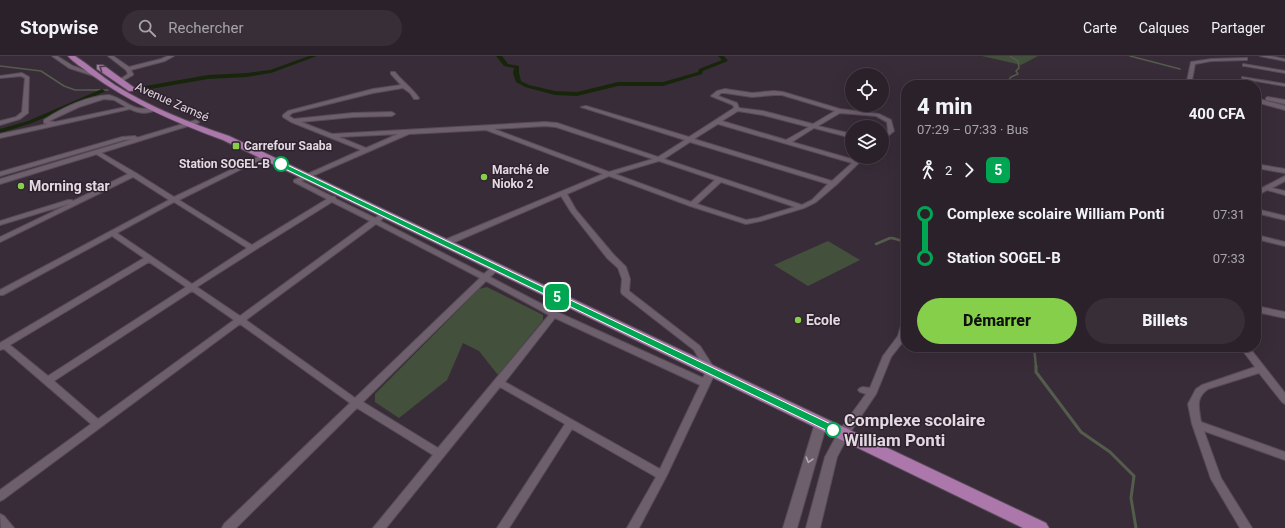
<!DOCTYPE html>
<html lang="fr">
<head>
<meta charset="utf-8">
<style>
	body { margin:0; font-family:Roboto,sans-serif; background:#372e37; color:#f1f3f6; height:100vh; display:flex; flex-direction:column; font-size:15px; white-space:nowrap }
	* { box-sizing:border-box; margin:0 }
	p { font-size:13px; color:#a6a3a9 }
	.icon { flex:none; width:22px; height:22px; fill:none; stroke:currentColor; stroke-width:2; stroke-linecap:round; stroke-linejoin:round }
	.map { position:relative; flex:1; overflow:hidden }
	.panel { position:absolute; left:901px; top:24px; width:360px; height:272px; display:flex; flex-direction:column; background:#2b212b; border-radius:16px; box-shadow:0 4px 16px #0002,0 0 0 1px #473e47 }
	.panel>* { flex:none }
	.badge { padding:0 8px; border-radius:6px; font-size:14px; line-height:26px }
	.tools { position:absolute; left:845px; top:12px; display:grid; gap:8px }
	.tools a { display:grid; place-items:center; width:44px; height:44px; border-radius:50%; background:#2b212b; box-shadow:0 4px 16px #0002,0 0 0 1px #473e47; font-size:20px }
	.map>.badge { position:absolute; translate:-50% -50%; box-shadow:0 0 0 2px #fff }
	.legs { display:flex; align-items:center; gap:6px; height:44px; padding:0 16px; font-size:13px }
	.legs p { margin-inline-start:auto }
	.head { display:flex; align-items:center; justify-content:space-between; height:68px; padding:0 16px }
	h1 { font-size:22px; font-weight:800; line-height:30px }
	.cta { display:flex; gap:8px; margin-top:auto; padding:8px 16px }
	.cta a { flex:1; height:46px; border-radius:24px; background:#86cf4b; color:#111; font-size:16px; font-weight:800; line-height:46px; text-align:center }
	.cta a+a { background:#372e37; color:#f1f3f6 }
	ul { padding:0 16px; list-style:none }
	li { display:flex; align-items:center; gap:14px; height:44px; font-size:15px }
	li i { display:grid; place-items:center; width:6px; height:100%; margin:0 5px; background:currentColor }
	li i::after { content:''; width:10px; height:10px; margin:-5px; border:3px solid; border-radius:50%; background:#2b212b }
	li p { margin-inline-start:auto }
	li:first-child i { background:linear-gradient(#0000 50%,currentColor 0) }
	li:last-child i { background:linear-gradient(currentColor 50%,#0000 0) }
	header { display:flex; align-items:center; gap:24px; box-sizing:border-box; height:56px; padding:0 20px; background:#2b212b; border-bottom:1px solid #473e47 }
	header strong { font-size:19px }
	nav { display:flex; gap:22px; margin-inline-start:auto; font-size:14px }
	.search { width:280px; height:36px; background:#372e37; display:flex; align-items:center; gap:10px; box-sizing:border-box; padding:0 14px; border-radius:22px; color:#a6a3a9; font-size:15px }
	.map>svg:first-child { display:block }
	.green { fill:#43503b }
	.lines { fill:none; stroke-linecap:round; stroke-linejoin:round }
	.stream-far3 { stroke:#545c4b; stroke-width:1.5 }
	.stream-far2 { stroke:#545c4b; stroke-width:2 }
	.stream-far1 { stroke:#545c4b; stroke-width:2.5 }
	.stream { stroke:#545c4b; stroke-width:3 }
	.canal { fill:#17260b; fill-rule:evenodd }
	.minor-casing { stroke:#564b56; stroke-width:2 }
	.tertiary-casing { stroke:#564b56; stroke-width:2 }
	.trunk-casing { stroke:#564b56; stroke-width:2 }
	.minor { fill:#6e5f6d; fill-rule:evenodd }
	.tertiary { fill:#6e5f6d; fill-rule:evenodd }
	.trunk { fill:#ac77aa; fill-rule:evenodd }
	.oneway { stroke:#543c54 }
	.oneway2 { stroke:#b4a8b3 }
	.line-1 { fill:#00a651; stroke:#fff }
	.poi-dot { fill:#86cf4b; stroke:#2f222f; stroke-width:1.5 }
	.stop-1-dot { fill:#fff; stroke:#00a651; stroke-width:2 }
	.labels { text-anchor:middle; stroke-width:3; stroke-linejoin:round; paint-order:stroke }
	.far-street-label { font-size:12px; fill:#e2d9e1; stroke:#2f222f }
	.far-poi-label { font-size:12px; font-weight:bold; fill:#e2d9e1; stroke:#2f222f; text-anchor:start }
	.far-stop-label { font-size:12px; font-weight:bold; fill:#e2d9e1; stroke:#2f222f; text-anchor:end }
	.poi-label { font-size:14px; font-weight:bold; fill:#e2d9e1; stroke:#2f222f; text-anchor:start }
	.near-stop-label { font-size:17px; font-weight:bold; fill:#e2d9e1; stroke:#2f222f; text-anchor:start }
</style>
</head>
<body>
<header>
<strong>Stopwise</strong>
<div class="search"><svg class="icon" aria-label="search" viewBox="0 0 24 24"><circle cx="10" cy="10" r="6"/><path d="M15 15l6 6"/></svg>Rechercher</div>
<nav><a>Carte</a><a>Calques</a><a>Partager</a></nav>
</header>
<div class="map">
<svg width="1285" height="472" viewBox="0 0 1285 472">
	<rect width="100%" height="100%" fill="#392c39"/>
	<!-- green -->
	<path class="green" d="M982 0H1038L1021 9Z
		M828 185 860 204 808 230 774 209Z
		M487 231 543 259V264L498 319 479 295 463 287 447 324 399 362 375 346V338L479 233Z"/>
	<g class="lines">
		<!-- stream-far3 -->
		<path class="stream-far3" d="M1130 0 1180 13
			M0 10 41 15 64 30 75 34H108
			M1005 29 1011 21 1018 18 1016 15 1019 12 1018 5 1010 0"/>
		<!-- stream-far2 -->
		<path class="stream-far2" d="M888 183 891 182 896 183"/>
		<!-- stream-far1 -->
		<path class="stream-far1" d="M892 182 906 186
			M876 188 890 182
			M1034 291 1036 311"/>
		<!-- stream -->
		<path class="stream" d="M1036 310V316L1081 376 1110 396 1134 420 1131 442 1136 472"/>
		<!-- canal -->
		<path class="canal" d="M309 0H317L271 17 247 21 208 23 145 34 142 32 145 30 208 19 247 17 270 14Z
			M496 0H502L508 8 519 10V17L521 25 529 29 555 35 577 36 618 26H663L698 16 699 13 722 4 718 0H724L728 5 703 15 702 18 663 30H618L577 40 555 39 525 31 516 26 513 17 514 12 504 10Z
			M102 33 105 35 104 36 32 67 0 77V73L28 65Z"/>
		<defs>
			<path id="minor" d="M52 0H57L73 10 101 20 97 21 69 12Z
				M108 0H113L129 11 161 3 168 0H174L165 5 131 14 133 18V19L121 26H119V24L128 18 126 14Z
				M1260 0H1270L1285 3V5Z
				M1245 2H1247V4L1211 5 1195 8 1192 24 1201 29H1195L1187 25 1191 6 1211 3Z
				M1243 8 1285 15V17L1245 10H1243Z
				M391 16H395C402 25 412 32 419 42L418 43H414L410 37 403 32 373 37 292 57 289 60 294 63 353 57 392 56 395 58 392 60 353 61 301 66 332 78 545 66 557 67 658 101 685 84 581 51 586 50 689 81 734 52 733 49 711 40 717 35 725 33 752 37 774 35 783 36 840 53 879 58 891 64 894 75 882 85V80L888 75 887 66 876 60 840 57 818 70 852 78V82L814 72 792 86 855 104 858 101H865L836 129 816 146 804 152 761 165 746 168 690 150 609 120 567 138 576 154 613 198 626 211 630 223 629 235 700 290 716 315 667 419 639 472H627L656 421 572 373 509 472H497L565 368 500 331 386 472H373L433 399 357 352 236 472H222L224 468 350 347 240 268 4 443 0 445V434L91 368 4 293 0 294V287L144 202 112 180 3 239H0V234L169 144 133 121 0 186V181L69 148 0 169V165L68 144H72L73 145 128 118 96 98V96H100L136 117 174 141 264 98 267 100 266 101 179 144 252 189 327 143 294 126V124L361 94 291 66 283 61V59L288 55 373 33 401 29 391 18ZM721 37H725L752 41 774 39H782L835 55 813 68 763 55 739 52 737 47 718 40ZM738 55 763 59 809 71 786 84 722 65ZM718 68 852 107 832 125 694 83ZM545 70 556 71 653 103 609 116 494 73ZM486 74 603 118 442 185 441 187 442 189H448L561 140 571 156 607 202 618 212 622 223 621 236 622 238 694 294 706 315 703 322 557 256 490 221 500 212 499 210H493L484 218 380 165 388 158 387 157H383L375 162 336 143 335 141 331 140 301 125 409 78ZM398 78 366 92 339 81ZM690 86 828 128 812 144 802 149 664 103ZM659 105 715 124 691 146 615 118ZM721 126 795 151 758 162 746 164 697 148ZM174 146 247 192 192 228 117 177ZM332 146 370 165 240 260 197 231 255 194ZM376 168 480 222 355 342 246 264ZM149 206 186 231 48 320 10 289ZM486 225 549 259 438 392 363 346ZM192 235 234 264 98 363 54 325ZM555 262 700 329 660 413 505 326Z
				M22 17 29 21 28 57 20 63 0 69V65L16 61 22 56 25 22 21 20 0 22V20Z
				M1242 21 1285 28V30L1244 23 1242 22Z
				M109 39C130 45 131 57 155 51L158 53C149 58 139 58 130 53L0 82V78L47 68 44 67V64C62 52 87 40 109 39ZM104 43 114 44 126 51 55 66 49 65 79 51Z
				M1268 41 1285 44V48L1266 44V42Z
				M1256 42 1285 50V54L1256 46Z
				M135 80 138 82 137 83 124 84 0 120V116L122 81Z
				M1256 108 1285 113V117L1256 112Z
				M1285 120V125L1272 132 1285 135V139L1267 134 1256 140V135Z
				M1256 153 1285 160V164L1256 157Z
				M1256 179 1285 186V190L1256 183Z
				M1256 250 1285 256V262L1256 256Z
				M906 263V282L891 301 876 338 847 381 843 382 839 381 838 378 839 375 866 338 860 336 858 334 860 332 863 331 870 332 883 300 898 280 902 266Z
				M1240 291H1249L1285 337V348L1282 346 1259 317 1208 333C1195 342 1199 352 1201 366L1285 396V404L1204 375 1221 422 1252 472H1240L1211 423 1192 368 1188 348 1196 333 1202 329 1255 311Z
				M0 458 4 460 14 472H1Z"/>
			<path id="tertiary" d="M196 64 199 66 198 67 0 128V123Z
				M821 362 825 364 827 367 797 472H783L815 367 817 364Z
				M843 373 847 375 849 378 837 401 820 472H806L825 401 839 375Z"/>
			<path id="trunk" d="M68 0H75C89 9 101 20 115 29 150 51 190 67 229 80L1046 467 1049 472H1023L223 84C176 67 130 47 89 17 82 11 74 7 68 0Z
				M97 9H103L136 33 132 35H129L97 13Z"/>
		</defs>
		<!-- minor casing -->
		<use href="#minor" class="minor-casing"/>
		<!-- tertiary casing -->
		<use href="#tertiary" class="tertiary-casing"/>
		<!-- trunk casing -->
		<use href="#trunk" class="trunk-casing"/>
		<!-- minor -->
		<use href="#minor" class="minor"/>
		<!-- tertiary -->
		<use href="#tertiary" class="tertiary"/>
		<!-- trunk -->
		<use href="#trunk" class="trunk"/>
	</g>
	<!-- one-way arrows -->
	<defs><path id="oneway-chevron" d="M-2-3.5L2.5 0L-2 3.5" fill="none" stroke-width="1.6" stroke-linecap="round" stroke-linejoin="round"/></defs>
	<use class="oneway" href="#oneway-chevron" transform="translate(102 12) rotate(-146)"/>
	<use class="oneway2" href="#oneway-chevron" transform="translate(809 404) rotate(106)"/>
	<!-- line-1 -->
	<path class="line-1" d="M279 107H283L837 371 838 374 837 376H830L279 110Z"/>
	<!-- markers -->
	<g class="poi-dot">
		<rect x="232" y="86" width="8" height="8" rx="2"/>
		<circle cx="484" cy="121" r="4"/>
		<circle cx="21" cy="130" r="4"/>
		<circle cx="798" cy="264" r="4"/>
	</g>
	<g class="stop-1-dot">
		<circle cx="281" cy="108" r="7"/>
		<circle cx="833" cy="374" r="7"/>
	</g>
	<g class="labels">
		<!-- far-street labels -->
		<g class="far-street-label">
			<text transform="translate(172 46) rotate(24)" y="4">Avenue Zamsé</text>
		</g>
		<!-- far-poi labels -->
		<g class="far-poi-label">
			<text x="244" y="94">Carrefour Saaba</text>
			<text x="492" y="118">Marché de<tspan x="492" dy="14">Nioko 2</tspan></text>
		</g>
		<!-- far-stop labels -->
		<g class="far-stop-label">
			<text x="270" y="112">Station SOGEL-B</text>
		</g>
		<!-- poi labels -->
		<g class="poi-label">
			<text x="29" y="135">Morning star</text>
			<text x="806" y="269">Ecole</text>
		</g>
		<!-- near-stop labels -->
		<g class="near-stop-label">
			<text x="844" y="370">Complexe scolaire<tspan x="844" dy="20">William Ponti</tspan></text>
		</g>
	</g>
</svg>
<div class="tools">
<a><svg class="icon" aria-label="locate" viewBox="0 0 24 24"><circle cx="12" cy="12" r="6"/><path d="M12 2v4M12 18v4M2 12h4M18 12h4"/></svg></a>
<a><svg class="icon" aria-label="layers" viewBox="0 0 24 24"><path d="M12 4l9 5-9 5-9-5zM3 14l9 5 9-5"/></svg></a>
</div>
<b class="badge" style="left:557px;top:241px;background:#00a651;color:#fff">5</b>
<section class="panel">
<div class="head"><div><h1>4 min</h1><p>07:29 – 07:33 · Bus</p></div><b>400 CFA</b></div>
<div class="legs"><svg class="icon" aria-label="walk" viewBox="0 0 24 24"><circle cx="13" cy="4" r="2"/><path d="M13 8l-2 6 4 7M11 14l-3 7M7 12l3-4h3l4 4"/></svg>2<svg class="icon" aria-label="forward" viewBox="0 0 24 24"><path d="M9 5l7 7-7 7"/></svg><b class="badge" style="background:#00a651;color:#fff">5</b></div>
<ul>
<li><i style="color:#00a651"></i><b>Complexe scolaire William Ponti</b><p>07:31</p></li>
<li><i style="color:#00a651"></i><b>Station SOGEL-B</b><p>07:33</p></li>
</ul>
<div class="cta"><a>Démarrer</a><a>Billets</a></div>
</section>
</div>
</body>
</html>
